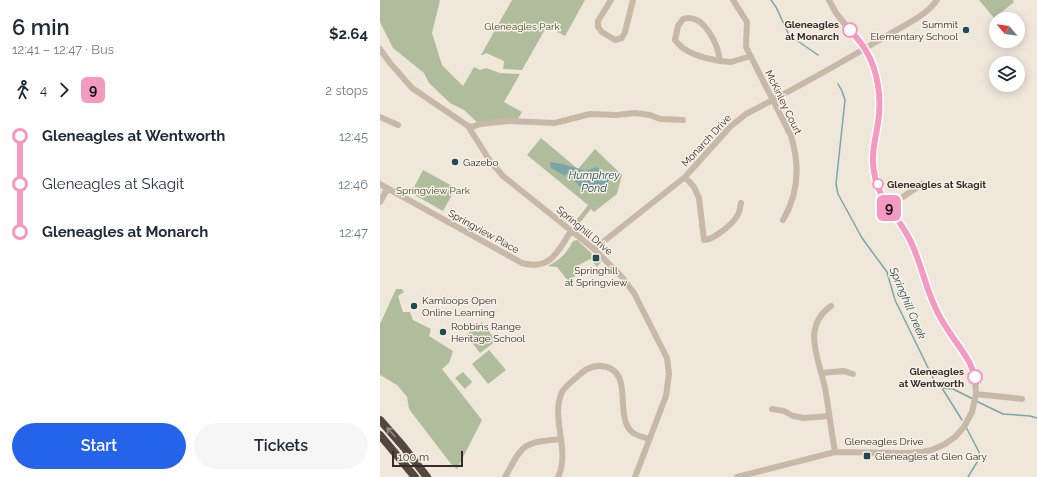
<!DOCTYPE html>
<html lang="en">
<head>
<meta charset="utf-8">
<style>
	body { margin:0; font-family:Raleway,sans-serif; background:#f6f6f7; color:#1f2937; height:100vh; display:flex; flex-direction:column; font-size:15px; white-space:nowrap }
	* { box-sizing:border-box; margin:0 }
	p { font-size:13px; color:#747a83 }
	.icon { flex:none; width:22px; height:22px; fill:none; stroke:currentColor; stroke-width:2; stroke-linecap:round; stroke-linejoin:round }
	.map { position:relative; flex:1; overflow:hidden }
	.details { display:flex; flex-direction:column; background:#fff; width:380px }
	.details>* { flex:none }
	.badge { padding:0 8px; border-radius:6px; font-size:14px; line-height:26px }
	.needle { width:26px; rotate:299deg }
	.fabs { position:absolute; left:609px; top:12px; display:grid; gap:8px }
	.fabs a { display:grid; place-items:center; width:36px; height:36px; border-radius:50%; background:#fff; box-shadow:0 2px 10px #0003; font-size:20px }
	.scale { position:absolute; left:12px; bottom:10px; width:71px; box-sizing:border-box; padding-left:4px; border:2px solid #342c28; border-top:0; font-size:11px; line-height:14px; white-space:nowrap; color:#342c28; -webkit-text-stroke:3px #f8f1e7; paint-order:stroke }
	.map>.badge { position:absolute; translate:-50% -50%; box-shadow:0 0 0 2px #fff }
	.legs { display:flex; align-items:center; gap:6px; height:44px; padding:0 12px; font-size:13px }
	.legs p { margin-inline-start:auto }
	.head { display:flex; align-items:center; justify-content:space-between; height:68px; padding:0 12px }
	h1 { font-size:22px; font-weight:600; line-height:30px }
	.cta { display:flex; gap:8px; margin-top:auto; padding:8px 12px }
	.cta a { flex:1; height:46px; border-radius:24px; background:#2563eb; color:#fff; font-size:16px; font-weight:600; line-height:46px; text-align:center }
	.cta a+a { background:#f6f6f7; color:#1f2937 }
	ul { padding:0 12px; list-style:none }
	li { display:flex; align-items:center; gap:14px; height:48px; font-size:15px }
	li i { display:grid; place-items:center; width:6px; height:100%; margin:0 5px; background:currentColor }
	li i::after { content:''; width:10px; height:10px; margin:-5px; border:3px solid; border-radius:50%; background:#fff }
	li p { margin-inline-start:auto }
	li:first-child i { background:linear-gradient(#0000 50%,currentColor 0) }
	li:last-child i { background:linear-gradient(currentColor 50%,#0000 0) }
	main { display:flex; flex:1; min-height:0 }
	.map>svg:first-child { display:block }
	.green { fill:#b0bd9c }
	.water { fill:#7ca5aa }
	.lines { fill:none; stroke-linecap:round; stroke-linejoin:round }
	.stream { stroke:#7ca5aa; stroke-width:1.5 }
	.minor { stroke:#c7b8a8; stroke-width:6 }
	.highway { stroke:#54473f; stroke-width:8 }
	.oneway { stroke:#968b82 }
	.line-1-casing { stroke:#fff; stroke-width:9 }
	.line-1 { stroke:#f49ac1; stroke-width:6 }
	.stop-1-dot { fill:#fff; stroke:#f49ac1; stroke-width:2 }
	.poi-dot { fill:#214b52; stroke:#f8f1e7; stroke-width:1.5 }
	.labels { text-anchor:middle; stroke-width:3; stroke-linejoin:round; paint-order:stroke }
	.stop-label { font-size:10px; font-weight:bold; fill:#342c28; stroke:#f8f1e7; text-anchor:end }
	.poi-label { font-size:10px; fill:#342c28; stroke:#f8f1e7; text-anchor:start }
	.park-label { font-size:10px; fill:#41502d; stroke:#f8f1e7 }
	.street-label { font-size:10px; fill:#342c28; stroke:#f8f1e7 }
	.water-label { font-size:11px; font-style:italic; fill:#214b52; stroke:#f8f1e7 }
</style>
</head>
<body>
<main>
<section class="details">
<div class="head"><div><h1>6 min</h1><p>12:41 – 12:47 · Bus</p></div><b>$2.64</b></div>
<div class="legs"><svg class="icon" aria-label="walk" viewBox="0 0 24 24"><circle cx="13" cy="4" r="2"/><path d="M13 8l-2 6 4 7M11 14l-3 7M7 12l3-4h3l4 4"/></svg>4<svg class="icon" aria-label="forward" viewBox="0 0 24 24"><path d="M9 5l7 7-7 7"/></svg><b class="badge" style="background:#f49ac1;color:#111">9</b><p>2 stops</p></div>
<ul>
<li><i style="color:#f49ac1"></i><b>Gleneagles at Wentworth</b><p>12:45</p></li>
<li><i style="color:#f49ac1"></i><span>Gleneagles at Skagit</span><p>12:46</p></li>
<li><i style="color:#f49ac1"></i><b>Gleneagles at Monarch</b><p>12:47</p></li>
</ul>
<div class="cta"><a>Start</a><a>Tickets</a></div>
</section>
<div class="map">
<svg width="657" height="477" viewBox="0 0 657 477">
	<rect width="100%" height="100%" fill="#f0e7db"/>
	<!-- green -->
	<path class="green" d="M0 0H60L52 33 62 65 83 86 94 67 100 70 106 68 120 73 140 74 124 102 142 112 136 122 100 125 84 110 70 103 49 83 44 73 13 48 0 22Z
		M132 0H205L185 36 167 26 142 70 123 69 124 61 106 53 103 55H101Z
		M599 0H633L634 2 614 18Z
		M161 138 198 169 215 149 242 175 237 194 214 212 211 209 198 225 195 222 208 205 147 155Z
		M43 170 76 188 63 211 31 193Z
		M197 240 221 262 217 267 210 259 195 267 198 274 188 281 177 267 168 266C180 260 187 253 193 241Z
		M16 289H22L24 292 18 296 23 312H30L33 320 51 329 49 336 73 351 69 363 62 369 102 420 77 469 71 464 29 409 27 397 17 385 0 375V324Z
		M102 322 116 341 100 353 86 335Z
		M109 350 126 370 108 384 92 364Z
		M83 372 92 382 85 389 75 378Z"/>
	<!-- water -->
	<path class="water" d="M170 162 183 164 206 171 217 167 229 179 223 193C204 195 199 185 187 173L185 176 171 168Z"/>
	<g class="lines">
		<!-- stream -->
		<path class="stream" d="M391 0 396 7 409 35 438 55
			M458 84 462 91 465 100 456 184 458 194 482 238 507 272 515 300 554 380 562 388 573 389 593 399
			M562 388 582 420
			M596 401 623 414 650 416 657 418
			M586 427 599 452V459L588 477"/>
		<!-- minor -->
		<path class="minor" d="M231 0 218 21V27L222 32 235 40 242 38 245 32 253 0
			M353 0 367 22 366 47 411 136C420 165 419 193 403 220
			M0 49 10 63 32 88 88 126 110 161 123 176 214 249 242 277 254 293 287 358 289 374 286 396 255 477
			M340 61C324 58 305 54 295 40L298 26 303 19C324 12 338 45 340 61L351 62 371 56
			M0 117 18 125
			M88 126 92 127 100 124 129 121 175 123 210 114 236 115 255 113 270 115 280 119 303 120
			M305 177 314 187 319 198 324 240C333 240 353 224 357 216 360 212 360 207 361 203
			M0 184 142 263C171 271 178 251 191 231
			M0 202 7 189
			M508 207 542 184
			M214 249 305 177 350 127 366 114C414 89 461 63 508 35 524 25 546 16 557 0
			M451 306C421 327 439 359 445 388 449 409 451 430 455 452
			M441 373 464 371 473 374
			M596 394 642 399
			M392 409 404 411 413 416 424 418 449 416
			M125 477C130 469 134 459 140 452 148 440 168 441 181 439
			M178 477C191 451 170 418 182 392 185 387 192 381 197 377 203 371 212 365 221 366 256 369 233 416 252 432 257 436 263 437 269 439
			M357 477 455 452 525 453 542 452 552 450 565 444 575 437 584 427 592 412 596 394 595 377 589 361 558 314 551 300 534 248 528 236 508 207 495 177 492 160 494 142 498 122 500 102 498 85 493 65 485 49 456 13 449 0"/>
		<!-- highway -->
		<path class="highway" d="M0 420 22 445 47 477
			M0 435 35 477"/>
	</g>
	<!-- one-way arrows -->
	<defs><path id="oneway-shaft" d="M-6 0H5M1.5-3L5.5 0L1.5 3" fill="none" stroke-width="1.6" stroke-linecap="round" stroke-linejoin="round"/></defs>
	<use class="oneway" href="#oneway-shaft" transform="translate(11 432) rotate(-132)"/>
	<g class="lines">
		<defs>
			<path id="line-1" d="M470 30C475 36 481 42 485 49 498 70 502 98 498 123 495 142 490 157 495 177 500 200 518 217 529 238 541 261 545 288 557 311 565 329 578 343 588 360 591 365 593 371 595 377"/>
		</defs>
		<!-- line-1 casing -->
		<use href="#line-1" class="line-1-casing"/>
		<!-- line-1 -->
		<use href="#line-1" class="line-1"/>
	</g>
	<!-- markers -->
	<g class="stop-1-dot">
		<circle cx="470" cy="30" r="7"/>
		<circle cx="498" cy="184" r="5"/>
		<circle cx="595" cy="377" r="7"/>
	</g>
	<g class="poi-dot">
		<circle cx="586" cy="30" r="4"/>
		<circle cx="75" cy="162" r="4"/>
		<rect x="212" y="254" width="8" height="8" rx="2"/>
		<circle cx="34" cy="306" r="4"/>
		<circle cx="63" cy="332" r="4"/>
		<rect x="483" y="452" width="8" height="8" rx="2"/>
	</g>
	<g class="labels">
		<!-- stop labels -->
		<g class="stop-label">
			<text x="459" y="28">Gleneagles<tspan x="459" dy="12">at Monarch</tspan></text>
			<text x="507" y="188" text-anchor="start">Gleneagles at Skagit</text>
			<text x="584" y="375">Gleneagles<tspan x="584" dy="12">at Wentworth</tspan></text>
		</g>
		<!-- poi labels -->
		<g class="poi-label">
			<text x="578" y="28" text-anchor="end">Summit<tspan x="578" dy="12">Elementary School</tspan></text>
			<text x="83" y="166">Gazebo</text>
			<text x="216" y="274" text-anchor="middle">Springhill<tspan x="216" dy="12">at Springview</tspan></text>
			<text x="42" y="304">Kamloops Open<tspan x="42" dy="12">Online Learning</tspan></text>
			<text x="71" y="330">Robbins Range<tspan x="71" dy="12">Heritage School</tspan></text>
			<text x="495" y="460">Gleneagles at Glen Gary</text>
		</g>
		<!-- park labels -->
		<g class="park-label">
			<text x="142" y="30">Gleneagles Park</text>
			<text x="53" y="194">Springview Park</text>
		</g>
		<!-- street labels -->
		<g class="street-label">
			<text transform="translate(404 102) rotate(64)" y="4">McKinley Court</text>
			<text transform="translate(326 140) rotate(-47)" y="4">Monarch Drive</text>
			<text transform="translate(205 230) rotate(40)" y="4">Springhill Drive</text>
			<text transform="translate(104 231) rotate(29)" y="4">Springview Place</text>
			<text x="504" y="445">Gleneagles Drive</text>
		</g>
		<!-- water labels -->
		<g class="water-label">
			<text x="214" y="179">Humphrey<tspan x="214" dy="13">Pond</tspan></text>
			<text transform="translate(528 303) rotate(67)" y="4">Springhill Creek</text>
		</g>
	</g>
</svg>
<div class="fabs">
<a><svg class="needle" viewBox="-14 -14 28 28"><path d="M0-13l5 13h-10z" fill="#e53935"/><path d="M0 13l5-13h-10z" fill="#747a83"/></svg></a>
<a><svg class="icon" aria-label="layers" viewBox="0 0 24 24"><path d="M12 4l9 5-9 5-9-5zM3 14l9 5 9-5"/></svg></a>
</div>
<div class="scale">100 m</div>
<b class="badge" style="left:509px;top:208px;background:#f49ac1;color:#111">9</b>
</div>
</main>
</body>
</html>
